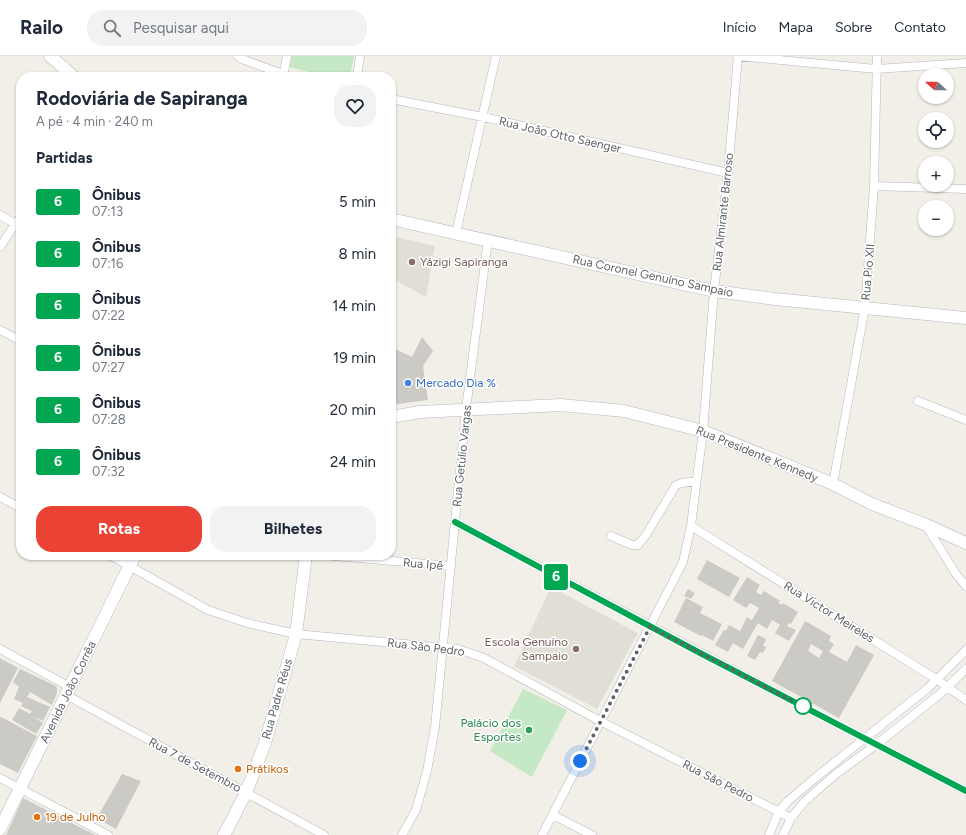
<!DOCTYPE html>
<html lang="pt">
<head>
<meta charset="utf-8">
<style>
	body { margin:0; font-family:Figtree,sans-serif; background:#f2f2f3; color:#1f2937; height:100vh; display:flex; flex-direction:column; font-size:15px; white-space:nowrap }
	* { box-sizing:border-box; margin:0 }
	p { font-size:13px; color:#747a83 }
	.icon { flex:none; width:22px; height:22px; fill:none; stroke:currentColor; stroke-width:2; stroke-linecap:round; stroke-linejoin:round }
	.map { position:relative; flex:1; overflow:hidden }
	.panel { position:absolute; left:16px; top:16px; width:380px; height:488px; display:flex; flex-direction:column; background:#fff; border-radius:16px; box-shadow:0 1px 3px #0004 }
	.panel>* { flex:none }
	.badge { padding:0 8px; border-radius:3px; font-size:14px; line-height:26px }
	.needle { width:26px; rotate:291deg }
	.fabs { position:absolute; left:918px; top:12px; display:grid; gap:8px }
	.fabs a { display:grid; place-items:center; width:36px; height:36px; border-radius:50%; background:#fff; box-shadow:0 1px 3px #0004; font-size:20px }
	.you { position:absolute; width:20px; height:20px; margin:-10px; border:3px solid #fff; border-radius:50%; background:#1a73e8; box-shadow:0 0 0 6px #1a73e833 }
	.map>.badge { position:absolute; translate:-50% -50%; box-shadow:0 0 0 2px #fff }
	h2 { padding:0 20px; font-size:15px; line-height:36px }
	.round { display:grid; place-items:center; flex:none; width:42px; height:42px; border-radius:16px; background:#f2f2f3 }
	.headline { display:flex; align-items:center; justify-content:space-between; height:68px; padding:0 20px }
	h1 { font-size:19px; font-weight:700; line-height:30px }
	.cta { display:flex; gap:8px; margin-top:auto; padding:8px 20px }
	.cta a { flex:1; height:46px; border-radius:16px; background:#ea4335; color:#fff; font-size:16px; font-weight:700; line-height:46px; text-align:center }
	.cta a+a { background:#f2f2f3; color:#1f2937 }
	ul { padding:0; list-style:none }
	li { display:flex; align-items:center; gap:12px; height:52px; padding:0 20px }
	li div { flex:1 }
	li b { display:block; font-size:15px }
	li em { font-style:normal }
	li .badge { min-width:44px; font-weight:700; text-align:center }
	header { display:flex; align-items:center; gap:24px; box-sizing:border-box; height:56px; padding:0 20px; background:#fff; border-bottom:1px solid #e0e1e3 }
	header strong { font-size:19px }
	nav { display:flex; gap:22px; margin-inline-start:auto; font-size:14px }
	.search { width:280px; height:36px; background:#f2f2f3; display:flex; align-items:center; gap:10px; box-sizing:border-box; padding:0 14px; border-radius:16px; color:#747a83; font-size:15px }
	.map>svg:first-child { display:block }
	.education { fill:#e1ded6 }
	.green { fill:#c5e8c5 }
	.building { fill:#cccac5; fill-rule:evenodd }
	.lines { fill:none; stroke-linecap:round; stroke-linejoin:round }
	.street-casing { stroke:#b5b8bc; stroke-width:9 }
	.secondary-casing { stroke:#b6babf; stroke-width:13 }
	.street { stroke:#fff; stroke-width:8 }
	.secondary { stroke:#fff; stroke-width:12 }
	.line-casing { stroke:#fff; stroke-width:9 }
	.line { stroke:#00a651; stroke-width:6 }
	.walk { stroke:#5f6368; stroke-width:4; stroke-dasharray:0 7.2 }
	.education-dot { fill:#8d6e63; stroke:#fff; stroke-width:1.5 }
	.shop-dot { fill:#3f7fe0; stroke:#fff; stroke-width:1.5 }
	.stop-dot { fill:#fff; stroke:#00a651; stroke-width:2 }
	.leisure-dot { fill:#2e9e5b; stroke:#fff; stroke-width:1.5 }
	.food-dot { fill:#e8710a; stroke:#fff; stroke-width:1.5 }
	.labels { text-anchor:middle; stroke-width:3; stroke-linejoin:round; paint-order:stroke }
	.street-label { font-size:12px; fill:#5f6368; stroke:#fff }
	.education-label { font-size:12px; fill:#785e54; stroke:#fff; text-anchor:start }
	.shop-label { font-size:12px; fill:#366cbe; stroke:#fff; text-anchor:start }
	.leisure-label { font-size:12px; fill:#27864d; stroke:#fff; text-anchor:end }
	.food-label { font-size:12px; fill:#c56008; stroke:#fff; text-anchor:start }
</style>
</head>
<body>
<header>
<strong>Railo</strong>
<div class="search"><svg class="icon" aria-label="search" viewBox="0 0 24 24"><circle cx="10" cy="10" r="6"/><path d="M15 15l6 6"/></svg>Pesquisar aqui</div>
<nav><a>Início</a><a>Mapa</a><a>Sobre</a><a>Contato</a></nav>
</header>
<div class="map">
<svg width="966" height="779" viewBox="0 0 966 779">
	<rect width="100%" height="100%" fill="#f1efe8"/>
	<!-- education -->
	<path class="education" d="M391 180 435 190 426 241 391 222Z
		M551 531 638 577 597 653 514 610Z"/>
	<!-- green -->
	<path class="green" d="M292 0H354L350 21H329L289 11Z
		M523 633 567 654 532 721 490 695Z"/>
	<!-- building -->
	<path class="building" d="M422 281 433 295 423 310 428 344 391 349V291L412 301Z
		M707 504 740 522 729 541 697 523Z
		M747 521 760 529 756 536 761 539 764 535 780 545 778 547 782 549 783 547 798 556 791 568 789 567 787 570 796 574 789 585 775 577 780 569 772 564 767 573 758 567 743 593 733 587 728 596 715 589 724 574 726 575 729 569 740 575 747 561 752 564 759 552 750 547 746 552 733 544Z
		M688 533 695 537 691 543 684 540Z
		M686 542 703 551 700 557 722 568 713 585 702 579 701 580 674 566Z
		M805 565 831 580 829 585 834 588 829 596 847 606 856 589 874 599 839 662 772 625ZM811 588 823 595 819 602 808 595Z
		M758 579 766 583 763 590 766 591 763 597 760 596 755 604 747 600Z
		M0 602 18 612 0 647Z
		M20 613 56 630 57 633V637L52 649 30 636 27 641 50 651 43 665 32 660 43 667 36 678 12 664 19 652 30 658 32 655 21 650 23 647 14 643 19 631 13 626Z
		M1 661 37 680 18 717 0 708V662Z
		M122 718 141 725 116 773 97 762Z
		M23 742 95 779H6Z"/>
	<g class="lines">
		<defs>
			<path id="street" d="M238 0 242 3 291 21
				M737 0 876 13 966 7
				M283 21 287 0
				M357 21 360 0
				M391 43 483 61 728 117
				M874 130 966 133
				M0 159 15 168
				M456 177 496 0
				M0 191 15 168 21 161
				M0 274 21 285
				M918 345 966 364
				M833 428 865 251 874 130 877 0
				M0 441 21 452
				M455 466 737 616 966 735
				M925 468 956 518 966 530
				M691 470 936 623 966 644
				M611 480 632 489H638L646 479 676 429 682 427 696 425
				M110 499 208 554 247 567 296 578 458 593 484 602 600 665 791 762
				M323 499 451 510
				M0 593 70 631
				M66 639 324 779
				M0 722 108 779
				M553 759 592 779
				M402 779 416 754 427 715 435 671 466 353 488 184
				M542 779 683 506 691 470 703 375 714 235 728 117 738 0
				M769 779 779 755 788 745 815 722 928 632 966 594
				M783 779 791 762 805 745 836 718 877 688 940 638 966 613"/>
			<path id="secondary" d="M50 0 74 21
				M391 163 714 235 775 243 966 262
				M391 361 420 356 561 349 624 355 703 375 833 428 872 448 924 468 966 487
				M0 773 135 499
				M224 779 246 737 265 687 296 578 306 499"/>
		</defs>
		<!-- street casing -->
		<use href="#street" class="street-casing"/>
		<!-- secondary casing -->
		<use href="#secondary" class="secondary-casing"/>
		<!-- street -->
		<use href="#street" class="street"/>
		<!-- secondary -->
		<use href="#secondary" class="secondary"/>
	</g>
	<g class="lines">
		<defs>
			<path id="line" d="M455 466 700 597 966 735"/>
		</defs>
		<!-- line casing -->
		<use href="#line" class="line-casing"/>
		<!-- line -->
		<use href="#line" class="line"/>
		<!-- walk -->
		<path class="walk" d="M580 705 650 571 808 653 803 650"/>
	</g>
	<!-- markers -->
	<g class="education-dot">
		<circle cx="412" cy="206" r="4"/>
		<circle cx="576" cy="593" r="4"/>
	</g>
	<circle class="shop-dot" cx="408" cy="327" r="4"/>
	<circle class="stop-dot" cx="803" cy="650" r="8"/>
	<circle class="leisure-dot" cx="529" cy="674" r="4"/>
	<g class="food-dot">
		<circle cx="238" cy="713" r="4"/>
		<circle cx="37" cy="761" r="4"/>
	</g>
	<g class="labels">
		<!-- street labels -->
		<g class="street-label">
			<text transform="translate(560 79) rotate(13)" y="4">Rua João Otto Saenger</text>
			<text transform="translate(723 156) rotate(-84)" y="4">Rua Almirante Barroso</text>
			<text transform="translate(868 216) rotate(-85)" y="4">Rua Pio XII</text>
			<text transform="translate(653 220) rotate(12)" y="4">Rua Coronel Genuíno Sampaio</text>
			<text transform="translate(757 398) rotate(22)" y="4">Rua Presidente Kennedy</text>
			<text transform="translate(462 400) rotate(-84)" y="4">Rua Getúlio Vargas</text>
			<text transform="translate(423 508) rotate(5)" y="4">Rua Ipê</text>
			<text transform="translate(829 556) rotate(32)" y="4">Rua Victor Meireles</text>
			<text transform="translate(426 591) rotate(7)" y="4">Rua São Pedro</text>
			<text transform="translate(68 636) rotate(-64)" y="4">Avenida João Corrêa</text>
			<text transform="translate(277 643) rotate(-74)" y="4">Rua Padre Réus</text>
			<text transform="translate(195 709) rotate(28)" y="4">Rua 7 de Setembro</text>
			<text transform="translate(718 725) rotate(27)" y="4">Rua São Pedro</text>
		</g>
		<!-- education labels -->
		<g class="education-label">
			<text x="420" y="210">Yázigi Sapiranga</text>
			<text x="568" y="590" text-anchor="end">Escola Genuíno<tspan x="568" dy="14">Sampaio</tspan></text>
		</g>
		<!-- shop labels -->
		<g class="shop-label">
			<text x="416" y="331">Mercado Dia %</text>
		</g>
		<!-- leisure labels -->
		<g class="leisure-label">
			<text x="521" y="671">Palácio dos<tspan x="521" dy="14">Esportes</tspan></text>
		</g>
		<!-- food labels -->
		<g class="food-label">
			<text x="246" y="717">Prátikos</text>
			<text x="45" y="765">19 de Julho</text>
		</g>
	</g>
</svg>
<div class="fabs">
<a><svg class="needle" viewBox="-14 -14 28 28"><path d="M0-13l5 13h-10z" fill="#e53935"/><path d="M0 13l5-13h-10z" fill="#747a83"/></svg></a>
<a><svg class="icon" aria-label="locate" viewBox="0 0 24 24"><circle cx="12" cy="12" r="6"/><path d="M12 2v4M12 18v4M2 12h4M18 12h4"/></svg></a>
<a>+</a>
<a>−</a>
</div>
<div class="you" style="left:580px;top:705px"></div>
<b class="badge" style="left:556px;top:521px;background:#00a651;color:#fff">6</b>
<section class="panel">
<div class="headline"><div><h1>Rodoviária de Sapiranga</h1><p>A pé · 4 min · 240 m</p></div><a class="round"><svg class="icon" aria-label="heart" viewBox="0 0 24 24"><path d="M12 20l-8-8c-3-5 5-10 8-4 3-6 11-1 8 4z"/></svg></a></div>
<h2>Partidas</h2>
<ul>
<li><span class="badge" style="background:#00a651;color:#fff">6</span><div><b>Ônibus</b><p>07:13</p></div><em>5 min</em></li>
<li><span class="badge" style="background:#00a651;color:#fff">6</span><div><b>Ônibus</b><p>07:16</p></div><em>8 min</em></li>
<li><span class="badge" style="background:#00a651;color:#fff">6</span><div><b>Ônibus</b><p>07:22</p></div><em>14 min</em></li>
<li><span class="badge" style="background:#00a651;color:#fff">6</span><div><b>Ônibus</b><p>07:27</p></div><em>19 min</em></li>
<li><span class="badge" style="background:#00a651;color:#fff">6</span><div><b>Ônibus</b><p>07:28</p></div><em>20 min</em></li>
<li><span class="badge" style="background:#00a651;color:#fff">6</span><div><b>Ônibus</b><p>07:32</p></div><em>24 min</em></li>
</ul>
<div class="cta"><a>Rotas</a><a>Bilhetes</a></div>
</section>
</div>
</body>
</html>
